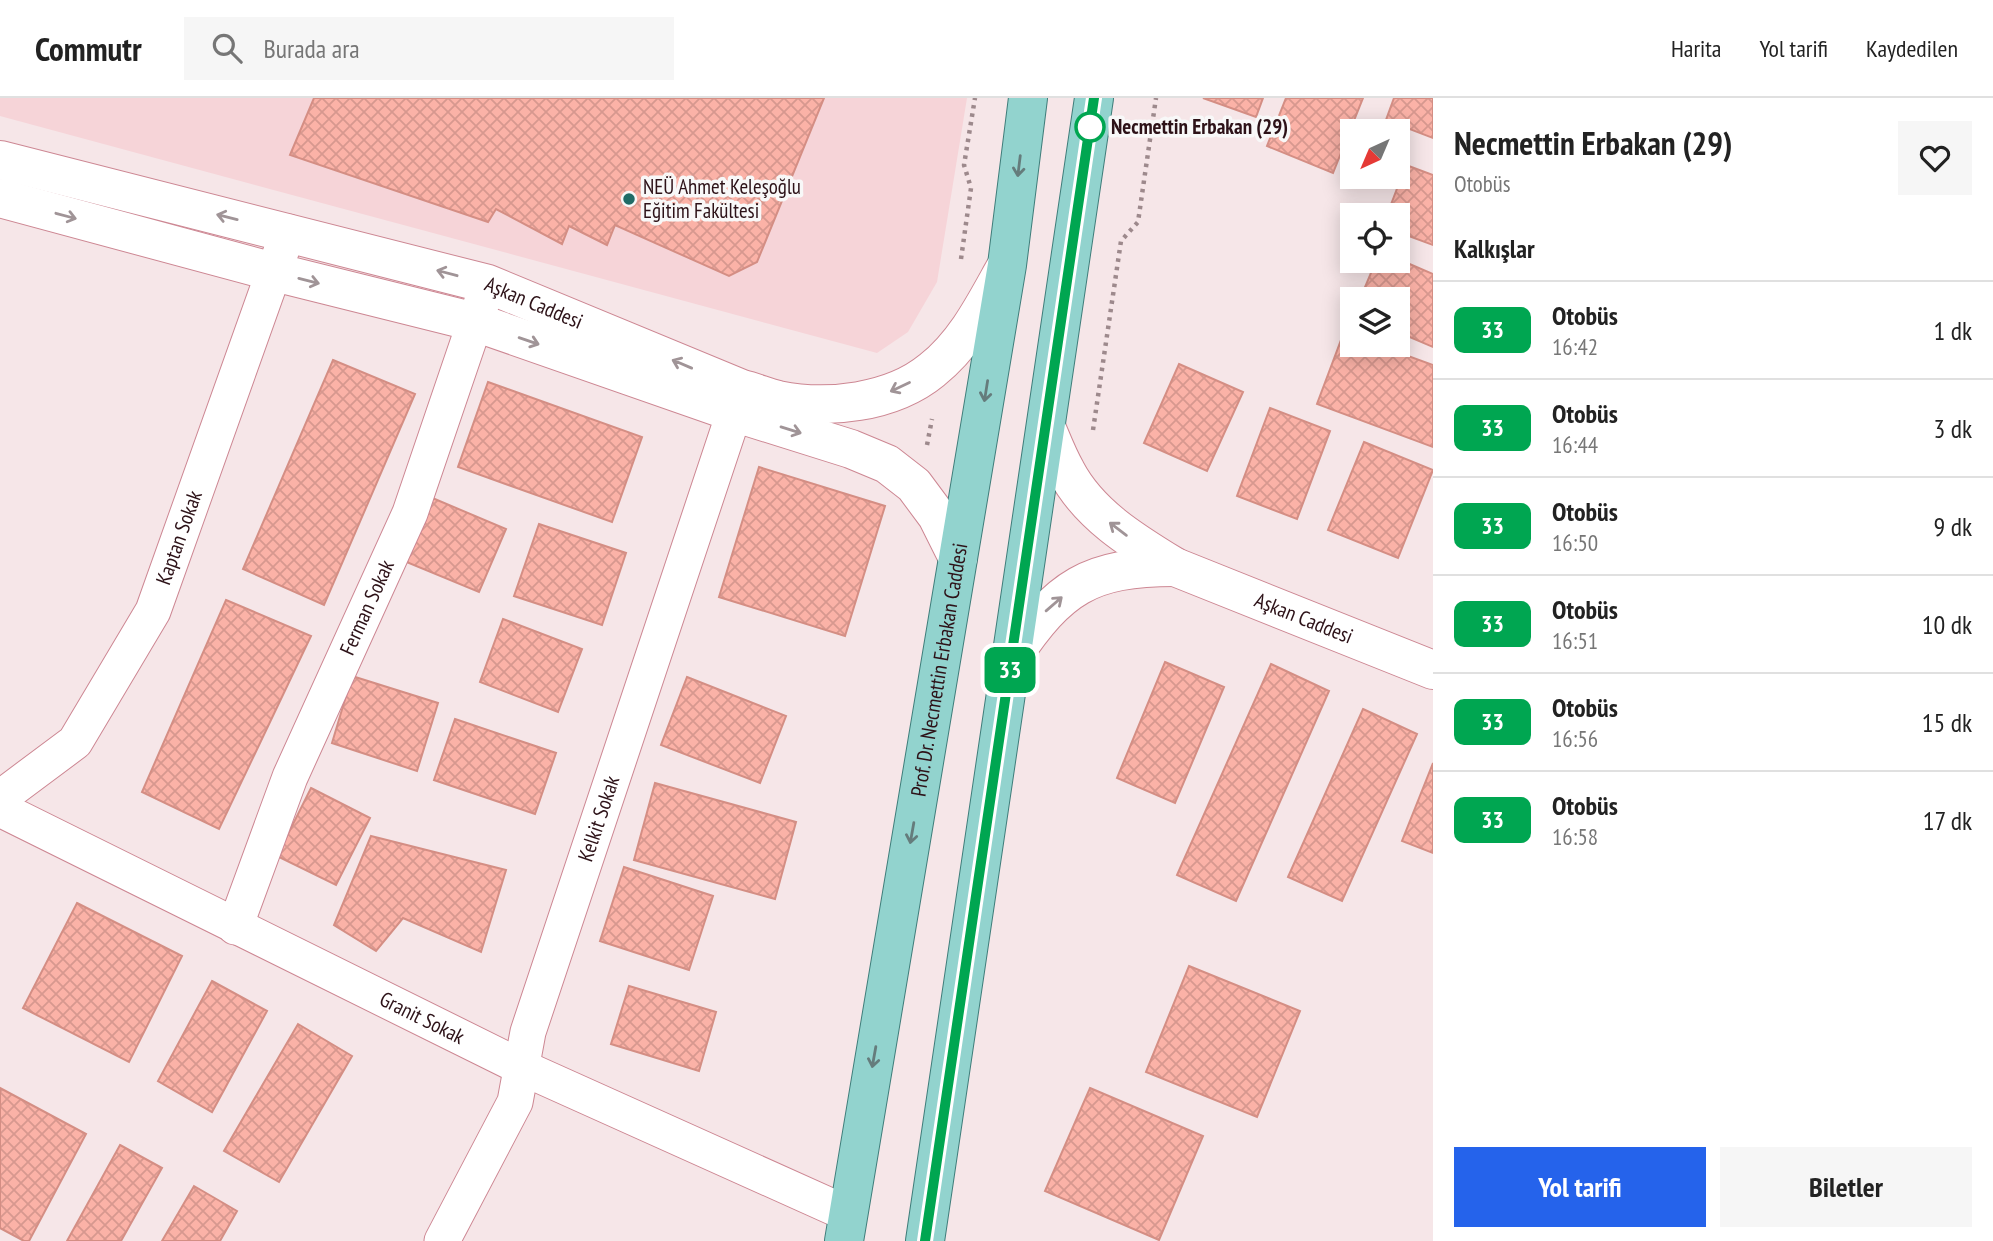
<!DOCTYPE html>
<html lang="tr">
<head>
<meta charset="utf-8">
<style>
	body { margin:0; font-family:"PT Sans Narrow",sans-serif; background:#f6f6f6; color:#222; height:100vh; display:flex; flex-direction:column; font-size:26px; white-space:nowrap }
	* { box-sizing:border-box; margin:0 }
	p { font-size:23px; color:#767676 }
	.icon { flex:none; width:38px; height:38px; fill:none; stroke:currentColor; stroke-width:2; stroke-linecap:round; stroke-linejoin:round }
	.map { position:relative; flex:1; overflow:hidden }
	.side { display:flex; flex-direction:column; background:#fff; width:560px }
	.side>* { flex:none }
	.badge { padding:0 14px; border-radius:10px; font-size:24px; line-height:46px }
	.needle { width:46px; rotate:224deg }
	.fabs { position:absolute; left:1340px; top:21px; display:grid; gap:14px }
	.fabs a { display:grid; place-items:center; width:70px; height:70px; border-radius:0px; background:#fff; box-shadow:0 4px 18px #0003; font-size:35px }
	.map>.badge { position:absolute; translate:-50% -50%; box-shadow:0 0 0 4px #fff }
	h2 { padding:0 21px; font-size:26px; line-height:63px }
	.round { display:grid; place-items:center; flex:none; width:74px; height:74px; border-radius:0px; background:#f6f6f6 }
	.head { display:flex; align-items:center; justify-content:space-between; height:119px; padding:0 21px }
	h1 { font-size:33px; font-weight:600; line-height:52px }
	.cta { display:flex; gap:14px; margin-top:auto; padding:14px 21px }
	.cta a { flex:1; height:80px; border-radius:0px; background:#2563eb; color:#fff; font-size:28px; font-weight:600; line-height:80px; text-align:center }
	.cta a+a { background:#f6f6f6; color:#222 }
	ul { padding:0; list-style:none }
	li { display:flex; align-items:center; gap:21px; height:98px; padding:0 21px; border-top:2px solid #e0e0e0 }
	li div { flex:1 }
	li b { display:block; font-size:26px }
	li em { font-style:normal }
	li .badge { min-width:77px; font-weight:700; text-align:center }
	header { display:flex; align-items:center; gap:42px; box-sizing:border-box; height:98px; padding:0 35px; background:#fff; border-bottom:2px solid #e0e0e0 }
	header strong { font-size:33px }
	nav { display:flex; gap:38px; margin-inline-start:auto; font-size:24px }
	.search { width:490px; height:63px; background:#f6f6f6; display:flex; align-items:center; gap:18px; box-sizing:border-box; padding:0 24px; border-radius:0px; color:#767676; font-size:26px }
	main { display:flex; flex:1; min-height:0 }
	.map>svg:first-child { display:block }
	.built { fill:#f6d4d8 }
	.building { fill:url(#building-cross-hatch); stroke:#d48e84; stroke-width:2 }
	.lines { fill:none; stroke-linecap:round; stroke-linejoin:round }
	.street-casing { stroke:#cd8793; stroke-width:37 }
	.secondary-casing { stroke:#cd8793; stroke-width:40 }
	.primary-casing { stroke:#3f7d7a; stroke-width:40 }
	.path { stroke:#9d898c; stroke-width:4.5; stroke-dasharray:3.5 5; stroke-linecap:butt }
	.street { stroke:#fff; stroke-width:35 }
	.secondary { stroke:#fff; stroke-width:38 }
	.primary { stroke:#92d3ce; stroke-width:38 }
	.oneway { stroke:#657c7c }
	.oneway2 { stroke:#a09497 }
	.line-casing { stroke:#fff; stroke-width:16 }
	.line { stroke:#00a651; stroke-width:10 }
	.stop-dot { fill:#fff; stroke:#00a651; stroke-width:3.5 }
	.poi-dot { fill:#216b66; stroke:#f8f8f8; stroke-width:2.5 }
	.labels { text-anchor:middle; stroke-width:7; stroke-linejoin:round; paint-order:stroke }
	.stop-label { font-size:21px; font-weight:bold; fill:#2d1218; stroke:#f8f8f8; text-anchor:start }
	.poi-label { font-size:21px; fill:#2d1218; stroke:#f8f8f8; text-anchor:start }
	.street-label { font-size:21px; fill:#2d1218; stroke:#f8f8f8 }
</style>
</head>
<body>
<header>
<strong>Commutr</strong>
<div class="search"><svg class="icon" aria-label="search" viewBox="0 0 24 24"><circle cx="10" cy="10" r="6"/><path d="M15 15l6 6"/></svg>Burada ara</div>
<nav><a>Harita</a><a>Yol tarifi</a><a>Kaydedilen</a></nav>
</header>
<main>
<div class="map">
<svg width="1433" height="1143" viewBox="0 0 1433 1143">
	<defs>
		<pattern id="building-cross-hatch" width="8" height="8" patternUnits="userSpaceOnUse" patternTransform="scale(1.75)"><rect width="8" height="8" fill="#fbb2a7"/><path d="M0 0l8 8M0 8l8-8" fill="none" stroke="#d7988f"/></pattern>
	</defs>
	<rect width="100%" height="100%" fill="#f6e6e8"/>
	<!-- built -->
	<path class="built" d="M0 0H967L937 184 908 234 877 255 0 18Z"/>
	<!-- building -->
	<path class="building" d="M314 0H824L757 164 729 178 615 127 607 147 569 128 562 146 496 111 488 124 290 57Z
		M1203 0H1263L1256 19Z
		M1286 0H1363L1333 75 1267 48Z
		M1394 0H1433V40L1386 22Z
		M1406 67 1433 77V147L1398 134V117H1387Z
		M1398 161 1433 176V249L1398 234V201H1360L1376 163H1398Z
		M1344 234 1353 237V247H1378L1433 267V349L1317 306Z
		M333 262 415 296 324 507 243 471Z
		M1179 266 1243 294 1207 373 1144 345Z
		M488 284 642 339 612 424 458 369Z
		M1270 310 1330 333 1297 421 1237 398Z
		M1364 344 1433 372 1398 460 1328 432Z
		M759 369 885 408 845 538 719 499Z
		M430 399 506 431 479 494 404 463Z
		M539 426 626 455 602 527 514 498Z
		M226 502 311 538 219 731 142 694Z
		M503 521 582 551 558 614 480 584Z
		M1165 564 1224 589 1175 705 1117 680Z
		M1271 566 1329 593 1236 803 1177 777Z
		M352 578 438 605 417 673 332 645Z
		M687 579 786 618 760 685 661 647Z
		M1363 611 1417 636 1342 803 1288 779Z
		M455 621 556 655 535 716 434 682Z
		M1433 665V755L1402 743Z
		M655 685 796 724 775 801 634 762Z
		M311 690 370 720 336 787 277 758Z
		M371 738 506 772 481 854 403 820 376 853 334 827Z
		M624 769 713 798 689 872 600 843Z
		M77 805 182 858 129 964 23 910Z
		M1189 868 1300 913 1257 1019 1146 974Z
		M212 883 267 913 212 1014 158 983Z
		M629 888 716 914 699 973 611 946Z
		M298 926 352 958 279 1084 224 1053Z
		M0 990 86 1036 29 1143H24L0 1130Z
		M1090 990 1203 1038 1159 1142 1045 1093Z
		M120 1047 162 1070 121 1143H67Z
		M194 1088 237 1113 220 1143H162Z"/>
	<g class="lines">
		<defs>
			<g id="street">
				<path id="s1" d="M0 700 75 644 153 513 288 134"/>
				<path id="s2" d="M0 711 521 969 848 1116"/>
				<path id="s3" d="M235 829 290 679 410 415 488 186"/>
				<path id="s4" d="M442 1143 515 1004 528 934 742 291"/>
			</g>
			<g id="secondary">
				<path id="s5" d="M0 62 488 186 742 291C754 294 766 299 778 302 827 312 892 305 932 272 965 246 984 208 1004 172"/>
				<path d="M0 100 274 174 475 224 733 314 851 351 887 366 914 387 937 418 958 460"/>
				<path id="s6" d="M1046 329C1052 343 1058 359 1066 373 1089 417 1134 444 1175 469L1433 572"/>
				<path d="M1012 559C1059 489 1089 469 1175 469"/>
			</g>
			<g id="primary">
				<path id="s7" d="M844 1143 1007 167 1028 0"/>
				<path d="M925 1143 1094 0"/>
			</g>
		</defs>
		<!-- street casing -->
		<use href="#street" class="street-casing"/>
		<!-- secondary casing -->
		<use href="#secondary" class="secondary-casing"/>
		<!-- primary casing -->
		<use href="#primary" class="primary-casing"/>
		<!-- path -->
		<path class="path" d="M961 161 971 90 964 67 975 0
			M1093 332 1121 143 1138 124 1156 0
			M927 347 932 321"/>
		<!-- street -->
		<use href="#street" class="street"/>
		<!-- secondary -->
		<use href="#secondary" class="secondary"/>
		<!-- primary -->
		<use href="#primary" class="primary"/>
	</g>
	<!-- one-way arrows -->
	<defs><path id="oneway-shaft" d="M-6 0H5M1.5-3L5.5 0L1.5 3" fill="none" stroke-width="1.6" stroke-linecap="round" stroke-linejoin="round" transform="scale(1.75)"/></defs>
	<g class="oneway">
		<use href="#oneway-shaft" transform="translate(1019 68) rotate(97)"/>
		<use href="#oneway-shaft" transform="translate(986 293) rotate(99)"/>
		<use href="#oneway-shaft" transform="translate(912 735) rotate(100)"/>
		<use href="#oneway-shaft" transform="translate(874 959) rotate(100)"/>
	</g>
	<g class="oneway2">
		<use href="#oneway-shaft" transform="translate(66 118) rotate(15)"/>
		<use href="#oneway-shaft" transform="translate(227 119) rotate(-166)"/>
		<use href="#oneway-shaft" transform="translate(447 175) rotate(-165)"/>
		<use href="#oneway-shaft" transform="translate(309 183) rotate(14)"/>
		<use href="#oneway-shaft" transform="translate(529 243) rotate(19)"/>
		<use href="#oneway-shaft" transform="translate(682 266) rotate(-157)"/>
		<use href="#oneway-shaft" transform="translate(900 289) rotate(155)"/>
		<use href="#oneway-shaft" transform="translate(791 332) rotate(17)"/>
		<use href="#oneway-shaft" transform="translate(1118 431) rotate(-143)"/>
		<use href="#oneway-shaft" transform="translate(1054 506) rotate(-41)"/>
	</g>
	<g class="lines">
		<defs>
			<path id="line" d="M925 1143 1094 0"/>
		</defs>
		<!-- line casing -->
		<use href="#line" class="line-casing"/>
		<!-- line -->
		<use href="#line" class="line"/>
	</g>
	<!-- markers -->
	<circle class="stop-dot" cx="1090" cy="29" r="14"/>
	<circle class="poi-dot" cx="629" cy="101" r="7"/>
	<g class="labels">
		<!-- stop labels -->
		<g class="stop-label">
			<text x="1111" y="36">Necmettin Erbakan (29)</text>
		</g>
		<!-- poi labels -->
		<g class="poi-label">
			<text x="643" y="96">NEÜ Ahmet Keleşoğlu<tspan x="643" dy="24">Eğitim Fakültesi</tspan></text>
		</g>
		<!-- street labels -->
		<g class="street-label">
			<text dy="7" stroke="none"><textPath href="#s5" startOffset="553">Aşkan Caddesi</textPath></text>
			<text dy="7" stroke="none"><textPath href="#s1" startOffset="324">Kaptan Sokak</textPath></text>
			<text dy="7" stroke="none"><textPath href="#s3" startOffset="346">Ferman Sokak</textPath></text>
			<text dy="7" stroke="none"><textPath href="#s6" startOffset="334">Aşkan Caddesi</textPath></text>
			<text dy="7" stroke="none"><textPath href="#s7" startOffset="579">Prof. Dr. Necmettin Erbakan Caddesi</textPath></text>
			<text dy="7" stroke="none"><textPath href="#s4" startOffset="453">Kelkit Sokak</textPath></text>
			<text dy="7" stroke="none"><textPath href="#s2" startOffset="471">Granit Sokak</textPath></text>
		</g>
	</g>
</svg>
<div class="fabs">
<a><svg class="needle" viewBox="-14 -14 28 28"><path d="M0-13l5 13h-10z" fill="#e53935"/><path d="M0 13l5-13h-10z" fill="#767676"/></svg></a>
<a><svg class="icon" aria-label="locate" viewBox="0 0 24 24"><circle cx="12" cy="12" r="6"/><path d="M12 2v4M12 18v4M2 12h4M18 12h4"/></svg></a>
<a><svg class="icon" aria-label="layers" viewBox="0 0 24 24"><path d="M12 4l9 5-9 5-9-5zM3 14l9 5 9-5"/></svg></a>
</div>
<b class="badge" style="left:1010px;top:572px;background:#00a651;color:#fff">33</b>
</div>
<section class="side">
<div class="head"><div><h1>Necmettin Erbakan (29)</h1><p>Otobüs</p></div><a class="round"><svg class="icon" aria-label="heart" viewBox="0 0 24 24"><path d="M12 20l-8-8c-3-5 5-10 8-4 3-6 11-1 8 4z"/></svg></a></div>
<h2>Kalkışlar</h2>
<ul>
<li><span class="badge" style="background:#00a651;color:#fff">33</span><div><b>Otobüs</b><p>16:42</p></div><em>1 dk</em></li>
<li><span class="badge" style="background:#00a651;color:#fff">33</span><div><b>Otobüs</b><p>16:44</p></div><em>3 dk</em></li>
<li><span class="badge" style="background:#00a651;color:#fff">33</span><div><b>Otobüs</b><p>16:50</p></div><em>9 dk</em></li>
<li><span class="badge" style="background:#00a651;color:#fff">33</span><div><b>Otobüs</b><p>16:51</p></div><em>10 dk</em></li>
<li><span class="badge" style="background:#00a651;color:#fff">33</span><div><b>Otobüs</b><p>16:56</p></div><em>15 dk</em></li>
<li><span class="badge" style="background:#00a651;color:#fff">33</span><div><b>Otobüs</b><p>16:58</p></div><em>17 dk</em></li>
</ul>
<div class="cta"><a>Yol tarifi</a><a>Biletler</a></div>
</section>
</main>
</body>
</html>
